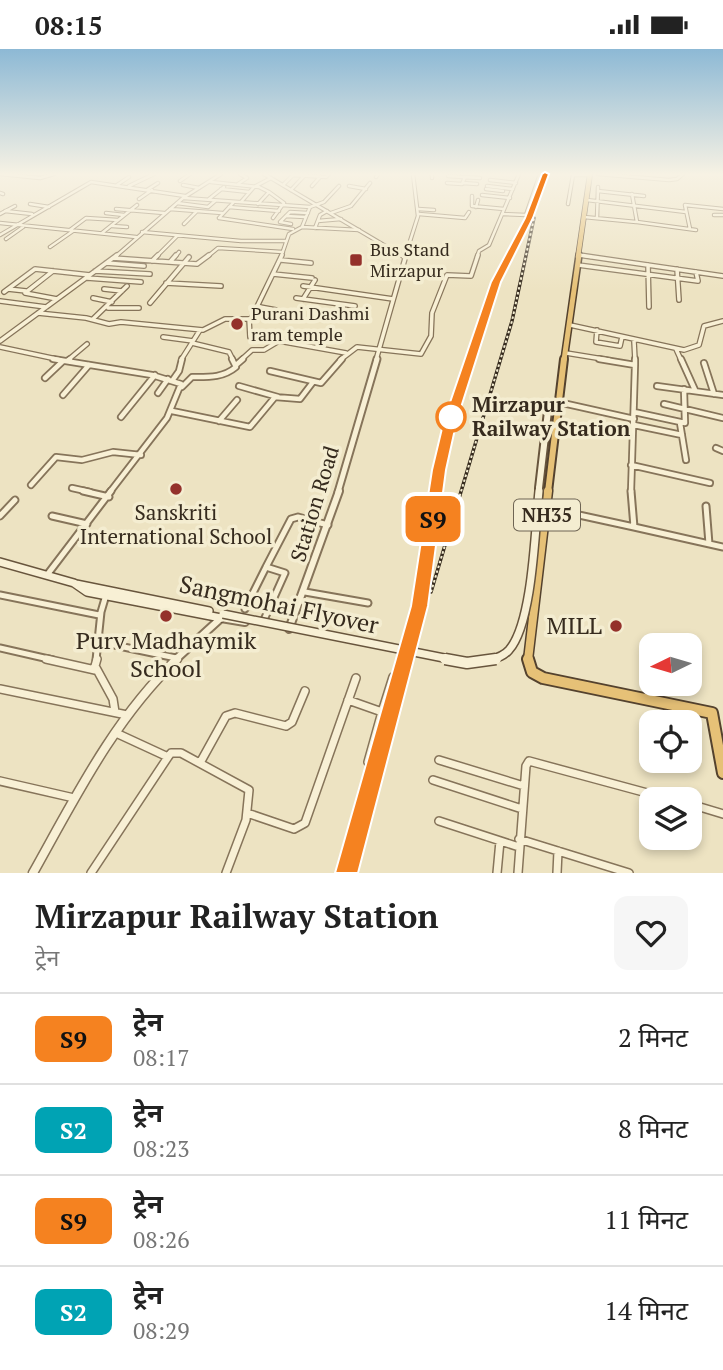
<!DOCTYPE html>
<html lang="hi">
<head>
<meta charset="utf-8">
<style>
	body { margin:0; font-family:"PT Serif","Noto Sans Devanagari",serif; background:#f6f6f6; color:#222; height:100vh; display:flex; flex-direction:column; font-size:26px; white-space:nowrap }
	* { box-sizing:border-box; margin:0 }
	p { font-size:23px; color:#767676 }
	.icon { flex:none; width:38px; height:38px; fill:none; stroke:currentColor; stroke-width:2; stroke-linecap:round; stroke-linejoin:round }
	.map { position:relative; height:824px; overflow:hidden }
	.sheet { display:flex; flex-direction:column; background:#fff; flex:1 }
	.sheet>* { flex:none }
	.badge { padding:0 14px; border-radius:10px; font-size:24px; line-height:46px }
	.needle { width:46px; rotate:265deg }
	.controls { position:absolute; left:639px; top:584px; display:grid; gap:14px }
	.controls a { display:grid; place-items:center; width:63px; height:63px; border-radius:14px; background:#fff; box-shadow:0 4px 10px #0003; font-size:35px }
	.map>.badge { position:absolute; translate:-50% -50%; box-shadow:0 0 0 4px #fff }
	.round { display:grid; place-items:center; flex:none; width:74px; height:74px; border-radius:14px; background:#f6f6f6 }
	.summary { display:flex; align-items:center; justify-content:space-between; height:119px; padding:0 35px }
	h1 { font-size:33px; font-weight:800; line-height:52px }
	ul { padding:0; list-style:none }
	li { display:flex; align-items:center; gap:21px; height:91px; padding:0 35px; border-top:2px solid #e0e0e0 }
	li div { flex:1 }
	li b { display:block; font-size:26px }
	li em { font-style:normal }
	li .badge { min-width:77px; font-weight:700; text-align:center }
	.status { display:flex; justify-content:space-between; align-items:center; height:49px; padding:0 35px; background:#fff; direction:ltr }
	.status svg { height:19px; fill:currentColor }
	.map>svg:first-child { display:block }
	.lines { fill:none; stroke-linecap:round; stroke-linejoin:round }
	.minor-far4-casing { stroke:#86745a; stroke-width:4.5 }
	.minor-far3-casing { stroke:#86745a; stroke-width:6 }
	.minor-far2-casing { stroke:#86745a; stroke-width:8 }
	.minor-far1-casing { stroke:#86745a; stroke-width:9 }
	.minor-casing { stroke:#86745a; stroke-width:10 }
	.tertiary-far4-casing { stroke:#86745a; stroke-width:4.5 }
	.tertiary-far3-casing { stroke:#86745a; stroke-width:6 }
	.tertiary-far2-casing { stroke:#86745a; stroke-width:9 }
	.tertiary-far1-casing { stroke:#86745a; stroke-width:10 }
	.tertiary-casing { stroke:#86745a; stroke-width:11 }
	.secondary-far1-casing { stroke:#68553d; stroke-width:10 }
	.secondary-casing { stroke:#68553d; stroke-width:10 }
	.trunk-far4-casing { stroke:#54422e; stroke-width:6 }
	.trunk-far3-casing { stroke:#54422e; stroke-width:8 }
	.trunk-far2-casing { stroke:#54422e; stroke-width:10 }
	.trunk-far1-casing { stroke:#54422e; stroke-width:11 }
	.trunk-casing { stroke:#54422e; stroke-width:14 }
	.minor-far4 { stroke:#f8f0d5; stroke-width:2.5 }
	.minor-far3 { stroke:#f8f0d5; stroke-width:3.5 }
	.minor-far2 { stroke:#f8f0d5; stroke-width:4.5 }
	.minor-far1 { stroke:#f8f0d5; stroke-width:5 }
	.minor { stroke:#f8f0d5; stroke-width:7 }
	.tertiary-far4 { stroke:#f8f0d5; stroke-width:2.5 }
	.tertiary-far3 { stroke:#f8f0d5; stroke-width:3.5 }
	.tertiary-far2 { stroke:#f8f0d5; stroke-width:5 }
	.tertiary-far1 { stroke:#f8f0d5; stroke-width:6 }
	.tertiary { stroke:#f8f0d5; stroke-width:8 }
	.secondary-far1 { stroke:#f8f0d5; stroke-width:6 }
	.secondary { stroke:#f8f0d5; stroke-width:7 }
	.trunk-far4 { stroke:#e6c177; stroke-width:4.5 }
	.trunk-far3 { stroke:#e6c177; stroke-width:5 }
	.trunk-far2 { stroke:#e6c177; stroke-width:6 }
	.trunk-far1 { stroke:#e6c177; stroke-width:8 }
	.trunk { stroke:#e6c177; stroke-width:10 }
	.rail-far1-casing { stroke:#362b1e; stroke-width:3.5 }
	.rail-casing { stroke:#362b1e; stroke-width:5 }
	.rail-far1 { stroke:#f4edd1; stroke-width:2; stroke-dasharray:2.5; stroke-linecap:butt }
	.rail { stroke:#f4edd1; stroke-width:2.5; stroke-dasharray:8; stroke-linecap:butt }
	.secondary-bridge-far2-casing { stroke:#68553d; stroke-width:10; stroke-linecap:butt }
	.secondary-bridge-far1-casing { stroke:#68553d; stroke-width:10; stroke-linecap:butt }
	.secondary-bridge-casing { stroke:#68553d; stroke-width:13; stroke-linecap:butt }
	.secondary-bridge-far2 { stroke:#f8f0d5; stroke-width:6 }
	.secondary-bridge-far1 { stroke:#f8f0d5; stroke-width:7 }
	.secondary-bridge { stroke:#f8f0d5; stroke-width:10 }
	.line { fill:#f58220; stroke:#fff; stroke-width:2 }
	.poi-dot { fill:#94312b; stroke:#f4edd1; stroke-width:2.5 }
	.stop-dot { fill:#fff; stroke:#f58220; stroke-width:3.5 }
	.labels { text-anchor:middle; stroke-width:7; stroke-linejoin:round; paint-order:stroke }
	.far-poi-label { font-size:18px; fill:#362b1e; stroke:#f4edd1; text-anchor:start }
	.shield { fill:#f4edd1; stroke:#6f6554; stroke-width:2 }
	.shield-label { font-size:19px; font-weight:bold; fill:#362b1e }
	.stop-label { font-size:21px; font-weight:bold; fill:#362b1e; stroke:#f4edd1; text-anchor:start }
	.street-label { font-size:21px; fill:#362b1e; stroke:#f4edd1 }
	.poi-label { font-size:21px; fill:#362b1e; stroke:#f4edd1 }
	.near-street-label { font-size:24px; fill:#362b1e; stroke:#f4edd1 }
	.near-poi-label { font-size:24px; fill:#362b1e; stroke:#f4edd1; text-anchor:end }
</style>
</head>
<body>
<div class="status"><b>08:15</b><svg viewBox="0 0 49 12"><path d="M0 12V9h3v3zM5 12V6h3v6zM10 12V3h3v9zM15 12V0h3v12zM26 1h20v11H26zM47 4h2v5h-2z"/></svg></div>
<div class="map">
<svg width="723" height="824" viewBox="0 0 723 824">
	<rect width="100%" height="100%" fill="#ede3c2"/>
	<g class="lines">
		<defs>
			<path id="minor-far4" d="M0 125 40 129 54 125
				M432 125V129
				M598 125 669 131 677 130 683 125
				M448 127 480 129
				M376 128 378 125
				M490 131 516 134
				M180 132 190 125
				M211 133 259 138 269 143 258 155
				M447 134 462 135 465 128
				M463 134 477 135
				M238 135 247 129 240 125
				M117 136 129 128
				M183 136 199 139
				M283 136 293 126 326 128 329 125
				M129 137 154 125
				M312 137 320 128
				M349 137 366 140
				M487 137 513 140
				M221 140 249 143
				M486 140 503 142
				M147 141 158 134
				M291 141 304 127
				M598 142 644 147
				M269 143 284 154 273 169
				M0 144 3 145
				M632 145 637 173 696 181
				M482 146 510 149
				M472 147V157L504 160
				M184 149 310 158 324 153 339 137
				M139 150 152 141
				M209 150 224 138
				M587 151 686 163
				M241 153 254 138 271 129
				M177 154 208 158 215 152
				M233 154 219 169 293 180
				M30 155 49 158
				M568 155 573 126H590
				M229 158 279 162
				M310 158 302 178 359 181
				M476 158 478 151
				M116 160 164 164
				M170 160 222 164
				M418 160 434 161
				M5 162 32 165
				M106 164 124 166
				M331 164 351 157 370 134
				M0 165 15 157
				M419 165 465 169 469 163
				M503 165 526 166 540 125
				M714 166H723
				M286 167 305 168
				M584 168 636 173
				M597 169 598 138
				M318 172 341 170
				M0 174 136 188
				M184 175 196 163
				M291 175 280 173 290 163 308 164
				M112 177 127 178
				M315 179 320 166 327 162
				M690 180 685 156 723 160
				M70 181 86 169 118 171
				M142 183 241 192H285
				M102 184 137 156
				M0 186 91 133 185 147
				M6 190 23 178
				M50 198 73 182
				M579 206 591 208
				M115 208 183 149 221 125
				M156 208 177 187
				M175 208 179 203
				M207 208 218 199 283 203
				M281 208 289 185 302 178
				M477 208 479 202 489 196 519 125"/>
			<path id="minor-far3" d="M579 206 723 227
				M113 209 197 215 209 206
				M281 211 311 214
				M152 212 158 206
				M170 213 176 206
				M106 214 144 217
				M578 216 698 232 696 223
				M648 216 649 258
				M677 220 679 251
				M53 222 25 244 57 250
				M95 222 150 225
				M273 225 312 229
				M87 229 141 233
				M166 234 221 237
				M303 237 393 250
				M8 240 26 242
				M104 240 122 242
				M4 243 35 220 90 226
				M93 249 112 253
				M296 249 355 257
				M303 250 315 231
				M0 252 46 258
				M150 254 189 208
				M260 258 276 261
				M108 259H139
				M38 264 86 269 109 275 121 273 203 281 225 270H251L282 206
				M256 265 296 269
				M93 270 127 237
				M249 270 250 288
				M570 276 684 301 699 296 704 277 723 272
				M597 281 596 293 620 297 622 288
				M163 288 193 292
				M0 292 117 206
				M634 292 635 311
				M192 294 229 303 233 311
				M0 298 61 311
				M676 300 681 311
				M566 304 609 311
				M68 311 87 295
				M181 311 200 281
				M241 311 252 301H264L279 292 346 304
				M340 311 357 298 421 305 431 287 432 264 447 226 471 227 478 206"/>
			<path id="minor-far2" d="M53 310 152 326 181 335 167 369 110 443
				M599 310 635 316 631 443
				M635 310V316
				M681 310 695 341
				M67 312 70 310
				M704 314 714 345
				M236 316 243 310
				M270 322 321 334 342 310
				M45 329 63 312
				M172 332 179 322 182 310
				M239 337 278 348
				M657 337 723 346
				M182 338 192 328C208 328 223 329 236 318L232 310
				M158 344 168 330
				M63 346 89 316
				M558 353 634 370
				M664 355 723 369
				M172 362 250 378 275 348 300 350 313 333
				M634 363 685 374 684 340
				M121 368 155 326
				M219 372 237 351
				M680 374 686 411
				M634 376 682 386
				M716 399 723 402
				M631 416 710 434
				M31 436 56 408 82 411 113 403 141 406
				M72 439 90 443"/>
			<path id="minor-far1" d="M83 442 109 448
				M706 457 709 495
				M547 459 634 478 631 442
				M0 467 15 451
				M52 467 87 475
				M634 478 723 498
				M47 526 111 442
				M305 543 368 554
				M0 546 99 566
				M245 560 266 518
				M263 573 285 524 266 518 291 470 298 468 328 476
				M100 593 176 609
				M0 599 53 611
				M96 611 101 563 106 546"/>
			<path id="minor" d="M46 610 95 621
				M97 610 95 617 113 650 115 663
				M0 640 127 666
				M348 651 382 663 393 628
				M168 708 171 704H181L249 741 246 771 226 824
				M439 711 524 737
				M368 713 382 663
				M200 714 226 667 235 664 286 677 292 673 305 642
				M433 731 522 760
				M0 732 74 749
				M690 755 723 765
				M247 764 294 780 305 774 356 629
				M439 772 519 798
				M519 790 629 824
				M91 824 168 708 116 684
				M497 824 500 792
				M518 824 526 717 529 712 673 751
				M557 824 558 802"/>
			<path id="tertiary-far4" d="M264 125 404 208
				M405 208 418 167 413 125"/>
			<path id="tertiary-far3" d="M402 206 405 208
				M376 311 406 206"/>
			<path id="tertiary-far2" d="M338 443 377 310"/>
			<path id="tertiary-far1" d="M289 580 339 442
				M175 611 221 569 245 573"/>
			<path id="tertiary" d="M33 824C75 749 114 670 177 610"/>
			<path id="secondary-far1" d="M539 439 548 362 558 353"/>
			<path id="secondary" d="M0 513 74 534 87 543 221 569
				M76 535 209 562"/>
			<path id="trunk-far4" d="M578 208 590 125"/>
			<path id="trunk-far3" d="M564 311 579 206"/>
			<path id="trunk-far2" d="M548 443 564 310"/>
			<path id="trunk-far1" d="M528 611 548 442"/>
			<path id="trunk" d="M528 610 532 623 543 629 712 664 723 724"/>
		</defs>
		<!-- minor-far4 casing -->
		<use href="#minor-far4" class="minor-far4-casing"/>
		<!-- minor-far3 casing -->
		<use href="#minor-far3" class="minor-far3-casing"/>
		<!-- minor-far2 casing -->
		<use href="#minor-far2" class="minor-far2-casing"/>
		<!-- minor-far1 casing -->
		<use href="#minor-far1" class="minor-far1-casing"/>
		<!-- minor casing -->
		<use href="#minor" class="minor-casing"/>
		<!-- tertiary-far4 casing -->
		<use href="#tertiary-far4" class="tertiary-far4-casing"/>
		<!-- tertiary-far3 casing -->
		<use href="#tertiary-far3" class="tertiary-far3-casing"/>
		<!-- tertiary-far2 casing -->
		<use href="#tertiary-far2" class="tertiary-far2-casing"/>
		<!-- tertiary-far1 casing -->
		<use href="#tertiary-far1" class="tertiary-far1-casing"/>
		<!-- tertiary casing -->
		<use href="#tertiary" class="tertiary-casing"/>
		<!-- secondary-far1 casing -->
		<use href="#secondary-far1" class="secondary-far1-casing"/>
		<!-- secondary casing -->
		<use href="#secondary" class="secondary-casing"/>
		<!-- trunk-far4 casing -->
		<use href="#trunk-far4" class="trunk-far4-casing"/>
		<!-- trunk-far3 casing -->
		<use href="#trunk-far3" class="trunk-far3-casing"/>
		<!-- trunk-far2 casing -->
		<use href="#trunk-far2" class="trunk-far2-casing"/>
		<!-- trunk-far1 casing -->
		<use href="#trunk-far1" class="trunk-far1-casing"/>
		<!-- trunk casing -->
		<use href="#trunk" class="trunk-casing"/>
		<!-- minor-far4 -->
		<use href="#minor-far4" class="minor-far4"/>
		<!-- minor-far3 -->
		<use href="#minor-far3" class="minor-far3"/>
		<!-- minor-far2 -->
		<use href="#minor-far2" class="minor-far2"/>
		<!-- minor-far1 -->
		<use href="#minor-far1" class="minor-far1"/>
		<!-- minor -->
		<use href="#minor" class="minor"/>
		<!-- tertiary-far4 -->
		<use href="#tertiary-far4" class="tertiary-far4"/>
		<!-- tertiary-far3 -->
		<use href="#tertiary-far3" class="tertiary-far3"/>
		<!-- tertiary-far2 -->
		<use href="#tertiary-far2" class="tertiary-far2"/>
		<!-- tertiary-far1 -->
		<use href="#tertiary-far1" class="tertiary-far1"/>
		<!-- tertiary -->
		<use href="#tertiary" class="tertiary"/>
		<!-- secondary-far1 -->
		<use href="#secondary-far1" class="secondary-far1"/>
		<!-- secondary -->
		<use href="#secondary" class="secondary"/>
		<!-- trunk-far4 -->
		<use href="#trunk-far4" class="trunk-far4"/>
		<!-- trunk-far3 -->
		<use href="#trunk-far3" class="trunk-far3"/>
		<!-- trunk-far2 -->
		<use href="#trunk-far2" class="trunk-far2"/>
		<!-- trunk-far1 -->
		<use href="#trunk-far1" class="trunk-far1"/>
		<!-- trunk -->
		<use href="#trunk" class="trunk"/>
		<defs>
			<path id="rail-far1" d="M431 543 512 272 534 169
				M405 611 420 557 439 421 450 371 496 233 529 169 545 125"/>
			<path id="rail" d="M347 824 406 610"/>
		</defs>
		<!-- rail-far1 casing -->
		<use href="#rail-far1" class="rail-far1-casing"/>
		<!-- rail casing -->
		<use href="#rail" class="rail-casing"/>
		<!-- rail-far1 -->
		<use href="#rail-far1" class="rail-far1"/>
		<!-- rail -->
		<use href="#rail" class="rail"/>
		<defs>
			<path id="secondary-bridge-far2" d="M539 443V439"/>
			<path id="secondary-bridge-far1" d="M223 565 454 611
				M490 611C497 609 504 607 509 601 533 574 535 479 539 442"/>
			<path id="secondary-bridge" d="M445 610 467 614 496 610"/>
		</defs>
		<!-- secondary-bridge-far2 casing -->
		<use href="#secondary-bridge-far2" class="secondary-bridge-far2-casing"/>
		<!-- secondary-bridge-far1 casing -->
		<use href="#secondary-bridge-far1" class="secondary-bridge-far1-casing"/>
		<!-- secondary-bridge casing -->
		<use href="#secondary-bridge" class="secondary-bridge-casing"/>
		<!-- secondary-bridge-far2 -->
		<use href="#secondary-bridge-far2" class="secondary-bridge-far2"/>
		<!-- secondary-bridge-far1 -->
		<use href="#secondary-bridge-far1" class="secondary-bridge-far1"/>
		<!-- secondary-bridge -->
		<use href="#secondary-bridge" class="secondary-bridge"/>
	</g>
	<!-- sky -->
	<linearGradient id="sky" x2="0" y2="1"><stop stop-color="#8db9d5"/><stop offset="0.52" stop-color="#f7f2e4"/><stop offset="1" stop-color="#f7f2e4" stop-opacity="0"/></linearGradient>
	<rect width="723" height="241" fill="url(#sky)"/>
	<!-- line -->
	<path class="line" d="M545 123 549 125 533 169 501 233 457 371 446 421 428 557 358 824H335L411 557 432 421 444 371 491 233 525 169 542 125Z"/>
	<!-- markers -->
	<g class="poi-dot">
		<rect x="349" y="204" width="14" height="14" rx="3.5"/>
		<circle cx="237" cy="275" r="7"/>
		<circle cx="176" cy="440" r="7"/>
		<circle cx="166" cy="567" r="7"/>
		<circle cx="616" cy="577" r="7"/>
	</g>
	<circle class="stop-dot" cx="451" cy="368" r="14"/>
	<g class="labels">
		<!-- far-poi labels -->
		<g class="far-poi-label">
			<text x="370" y="207">Bus Stand<tspan x="370" dy="21">Mirzapur</tspan></text>
			<text x="251" y="271">Purani Dashmi<tspan x="251" dy="21">ram temple</tspan></text>
		</g>
		<!-- shield labels -->
		<rect class="shield" x="514" y="450.5" width="66" height="31" rx="5"/>
		<g class="shield-label">
			<text x="547" y="473">NH35</text>
		</g>
		<!-- stop labels -->
		<g class="stop-label">
			<text x="472" y="363">Mirzapur<tspan x="472" dy="24">Railway Station</tspan></text>
		</g>
		<!-- street labels -->
		<g class="street-label">
			<text transform="translate(315 455) rotate(-73)" y="7">Station Road</text>
		</g>
		<!-- poi labels -->
		<g class="poi-label">
			<text x="176" y="471">Sanskriti<tspan x="176" dy="24">International School</tspan></text>
		</g>
		<!-- near-street labels -->
		<g class="near-street-label">
			<text transform="translate(279 556) rotate(12)" y="8">Sangmohai Flyover</text>
		</g>
		<!-- near-poi labels -->
		<g class="near-poi-label">
			<text x="602" y="585">MILL</text>
			<text x="166" y="600" text-anchor="middle">Purv Madhaymik<tspan x="166" dy="28">School</tspan></text>
		</g>
	</g>
</svg>
<div class="controls">
<a><svg class="needle" viewBox="-14 -14 28 28"><path d="M0-13l5 13h-10z" fill="#e53935"/><path d="M0 13l5-13h-10z" fill="#767676"/></svg></a>
<a><svg class="icon" aria-label="locate" viewBox="0 0 24 24"><circle cx="12" cy="12" r="6"/><path d="M12 2v4M12 18v4M2 12h4M18 12h4"/></svg></a>
<a><svg class="icon" aria-label="layers" viewBox="0 0 24 24"><path d="M12 4l9 5-9 5-9-5zM3 14l9 5 9-5"/></svg></a>
</div>
<b class="badge" style="left:433px;top:470px;background:#f58220;color:#111">S9</b>
</div>
<section class="sheet">
<div class="summary"><div><h1>Mirzapur Railway Station</h1><p>ट्रेन</p></div><a class="round"><svg class="icon" aria-label="heart" viewBox="0 0 24 24"><path d="M12 20l-8-8c-3-5 5-10 8-4 3-6 11-1 8 4z"/></svg></a></div>
<ul>
<li><span class="badge" style="background:#f58220;color:#111">S9</span><div><b>ट्रेन</b><p>08:17</p></div><em>2 मिनट</em></li>
<li><span class="badge" style="background:#00a3b4;color:#fff">S2</span><div><b>ट्रेन</b><p>08:23</p></div><em>8 मिनट</em></li>
<li><span class="badge" style="background:#f58220;color:#111">S9</span><div><b>ट्रेन</b><p>08:26</p></div><em>11 मिनट</em></li>
<li><span class="badge" style="background:#00a3b4;color:#fff">S2</span><div><b>ट्रेन</b><p>08:29</p></div><em>14 मिनट</em></li>
</ul>
</section>
</body>
</html>
